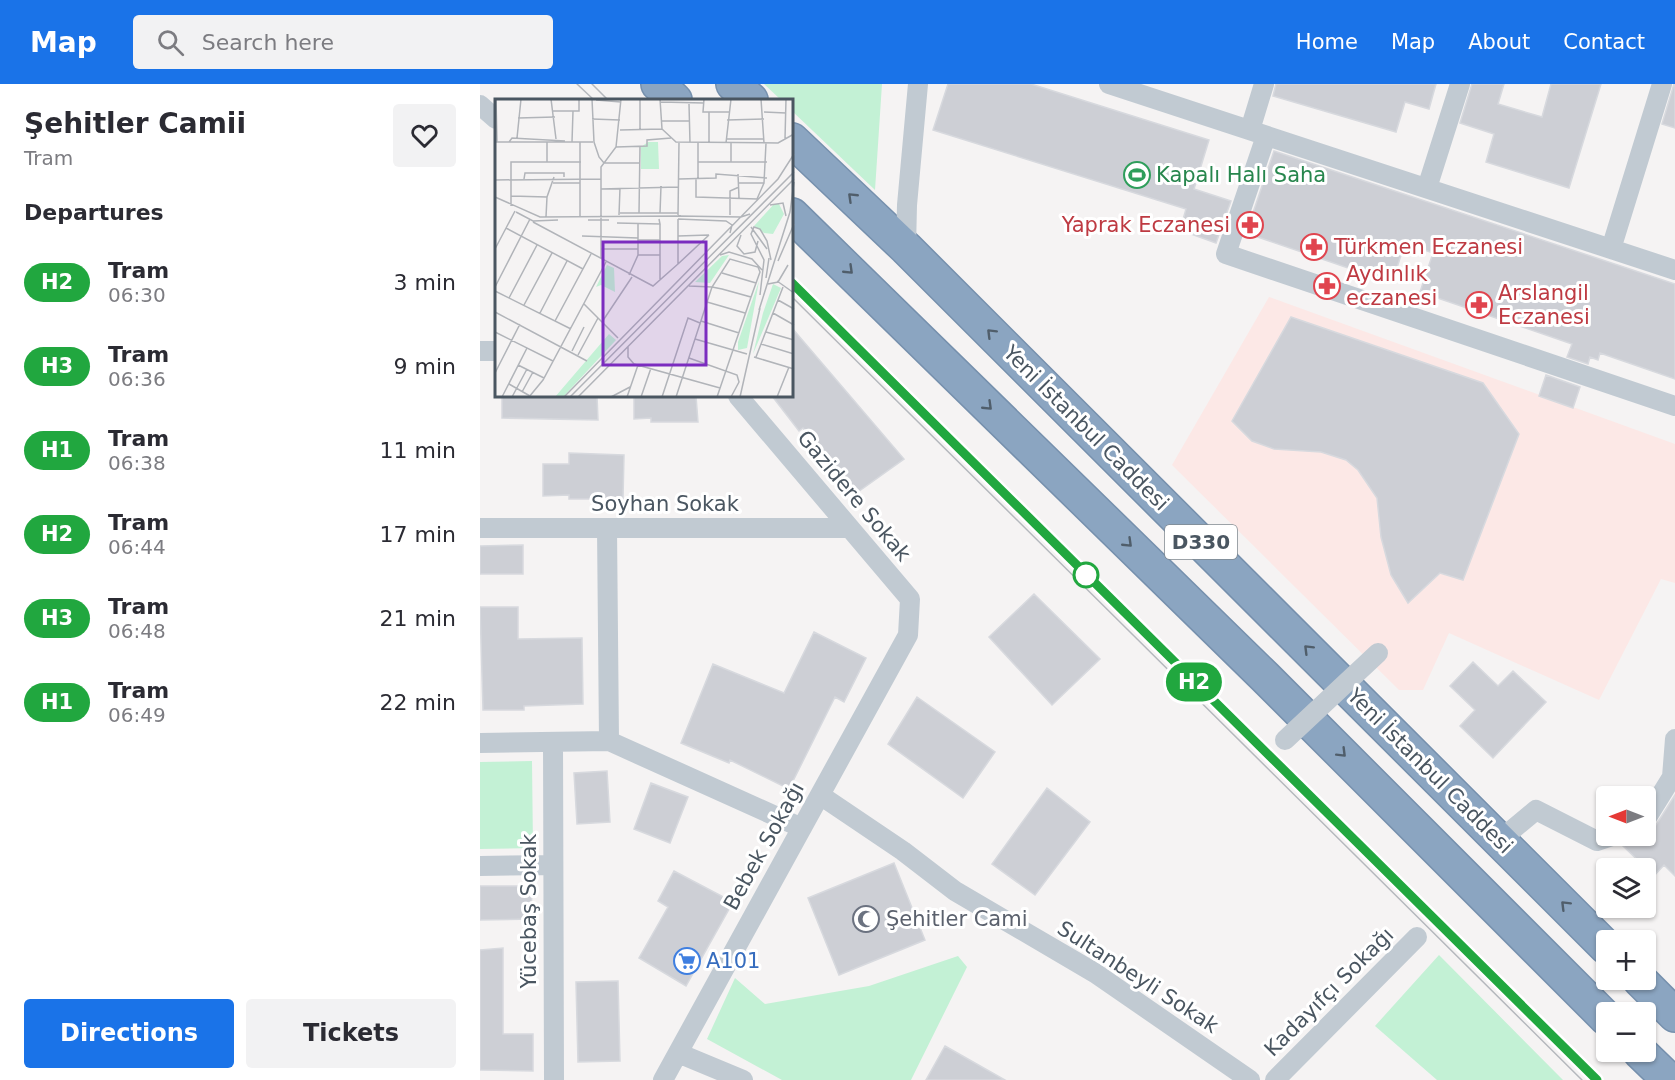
<!DOCTYPE html>
<html lang="en">
<head>
<meta charset="utf-8">
<style>
	body { margin:0; font-family:"DejaVu Sans",sans-serif; background:#f2f2f3; color:#2b2b33; height:100vh; display:flex; flex-direction:column; font-size:22px; white-space:nowrap }
	* { box-sizing:border-box; margin:0 }
	p { font-size:20px; color:#7c7c81 }
	.icon { flex:none; width:33px; height:33px; fill:none; stroke:currentColor; stroke-width:2; stroke-linecap:round; stroke-linejoin:round }
	.map { position:relative; flex:1; overflow:hidden }
	.drawer { display:flex; flex-direction:column; background:#fff; width:480px }
	.drawer>* { flex:none }
	.badge { padding:0 12px; border-radius:20px; font-size:21px; line-height:39px }
	.needle { width:39px; rotate:270deg }
	.fabs { position:absolute; left:1116px; top:702px; display:grid; gap:12px }
	.fabs a { display:grid; place-items:center; width:60px; height:60px; border-radius:6px; background:#fff; box-shadow:0 2px 4px #0004; font-size:30px }
	.map>.badge { position:absolute; translate:-50% -50%; box-shadow:0 0 0 3px #fff }
	h2 { padding:0 24px; font-size:22px; line-height:54px }
	.round { display:grid; place-items:center; flex:none; width:63px; height:63px; border-radius:6px; background:#f2f2f3 }
	.summary { display:flex; align-items:center; justify-content:space-between; height:102px; padding:0 24px }
	h1 { font-size:28px; font-weight:700; line-height:45px }
	.action { display:flex; gap:12px; margin-top:auto; padding:12px 24px }
	.action a { flex:1; height:69px; border-radius:6px; background:#1a73e8; color:#fff; font-size:24px; font-weight:700; line-height:69px; text-align:center }
	.action a+a { background:#f2f2f3; color:#2b2b33 }
	ul { padding:0; list-style:none }
	li { display:flex; align-items:center; gap:18px; height:84px; padding:0 24px }
	li div { flex:1 }
	li b { display:block; font-size:22px }
	li em { font-style:normal }
	li .badge { min-width:66px; font-weight:700; text-align:center }
	header { display:flex; align-items:center; gap:36px; box-sizing:border-box; height:84px; padding:0 30px; background:#1a73e8; color:#fff }
	header strong { font-size:28px }
	nav { display:flex; gap:33px; margin-inline-start:auto; font-size:21px }
	.search { width:420px; height:54px; background:#f2f2f3; display:flex; align-items:center; gap:15px; box-sizing:border-box; padding:0 21px; border-radius:6px; color:#7c7c81; font-size:22px }
	main { display:flex; flex:1; min-height:0 }
	.map>svg:first-child { display:block }
	.medical { fill:#fce8e6 }
	.green { fill:#c3f1d5 }
	.building { fill:#cdcfd5; stroke:#d7d9de; stroke-width:1.5 }
	.lines { fill:none; stroke-linecap:round; stroke-linejoin:round }
	.highway-casing { stroke:#7690ad; stroke-width:36 }
	.street { stroke:#c1cad2; stroke-width:20 }
	.highway { stroke:#8ba5c1; stroke-width:33 }
	.tram { stroke:#b5b8bd; stroke-width:1.5 }
	.street-bridge { stroke:#c1cad2; stroke-width:20 }
	.oneway { stroke:#505e6b }
	.line-casing { stroke:#fff; stroke-width:14 }
	.line { stroke:#21a73f; stroke-width:9 }
	.stop-dot { fill:#fff; stroke:#21a73f; stroke-width:3 }
	.labels { text-anchor:middle; stroke-width:6; stroke-linejoin:round; paint-order:stroke }
	.shield { fill:#fff; stroke:#808990; stroke-width:1.5 }
	.shield-label { font-size:20px; font-weight:bold; fill:#4a5661 }
	.leisure-label { font-size:21px; fill:#27864d; stroke:#fff; text-anchor:start }
	.health-label { font-size:21px; fill:#be3a42; stroke:#fff; text-anchor:start }
	.street-label { font-size:21px; fill:#4a5661; stroke:#fff }
	.worship-label { font-size:21px; fill:#5b616d; stroke:#fff; text-anchor:start }
	.shop-label { font-size:21px; fill:#366cbe; stroke:#fff; text-anchor:start }
	.inset-road { fill:none; stroke:#b1b4b9; stroke-width:1.5 }
	.view { fill:#7b2cbf; fill-opacity:0.15; stroke:#7b2cbf; stroke-width:3 }
	.inset-edge { fill:none; stroke:#4a5661; stroke-width:3 }
</style>
</head>
<body>
<header>
<strong>Map</strong>
<div class="search"><svg class="icon" aria-label="search" viewBox="0 0 24 24"><circle cx="10" cy="10" r="6"/><path d="M15 15l6 6"/></svg>Search here</div>
<nav><a>Home</a><a>Map</a><a>About</a><a>Contact</a></nav>
</header>
<main>
<section class="drawer">
<div class="summary"><div><h1>Şehitler Camii</h1><p>Tram</p></div><a class="round"><svg class="icon" aria-label="heart" viewBox="0 0 24 24"><path d="M12 20l-8-8c-3-5 5-10 8-4 3-6 11-1 8 4z"/></svg></a></div>
<h2>Departures</h2>
<ul>
<li><span class="badge" style="background:#21a73f;color:#fff">H2</span><div><b>Tram</b><p>06:30</p></div><em>3 min</em></li>
<li><span class="badge" style="background:#21a73f;color:#fff">H3</span><div><b>Tram</b><p>06:36</p></div><em>9 min</em></li>
<li><span class="badge" style="background:#21a73f;color:#fff">H1</span><div><b>Tram</b><p>06:38</p></div><em>11 min</em></li>
<li><span class="badge" style="background:#21a73f;color:#fff">H2</span><div><b>Tram</b><p>06:44</p></div><em>17 min</em></li>
<li><span class="badge" style="background:#21a73f;color:#fff">H3</span><div><b>Tram</b><p>06:48</p></div><em>21 min</em></li>
<li><span class="badge" style="background:#21a73f;color:#fff">H1</span><div><b>Tram</b><p>06:49</p></div><em>22 min</em></li>
</ul>
<div class="action"><a>Directions</a><a>Tickets</a></div>
</section>
<div class="map">
<svg width="1195" height="996" viewBox="0 0 1195 996">
	<rect width="100%" height="100%" fill="#f5f3f3"/>
	<!-- medical -->
	<path class="medical" d="M789 213 1195 360V499L1181 495 1119 616 969 549 943 606H919L692 381Z"/>
	<!-- green -->
	<path class="green" d="M284 0H402L395 106 312 27V16H301Z
		M52 677 53 764 0 765V678Z
		M959 871 1083 996H957L895 942Z
		M478 872 487 883 431 996H302L227 955 255 894 285 920 389 902Z"/>
	<!-- building -->
	<path class="building" d="M468 0H551L729 56 714 105 751 117 736 159 700 146 706 125 453 46Z
		M796 0H956L949 25 925 18 916 48 793 12Z
		M992 0H1024L1018 20 1062 33 1071 0H1121L1089 104 1006 78 1014 50 980 39Z
		M1194 0H1195V44L1182 40Z
		M794 67 1195 200V295L1120 269 1118 276 1110 273 1108 280 1087 273 1092 260 940 208 953 169 925 159 912 199 766 149Z
		M811 233 1003 299 1039 350 983 496 960 489 928 519 911 491 901 453 897 414 878 386 866 376 841 368 794 365 772 357 752 337Z
		M312 244 424 375 375 410 323 344 319 347 292 312H312Z
		M1066 291 1100 303 1093 324 1059 312Z
		M22 312H117L118 336 22 334Z
		M154 312H216L218 338H171V334L154 335Z
		M89 369 144 371 143 415H89V411L63 412V380H89Z
		M43 461V490H0V462Z
		M554 510 620 575 572 621 509 553Z
		M0 523H38V555L102 554 103 620 44 622V626H3Z
		M334 548 386 574 364 618 355 613 309 705 250 676 249 679 201 659 233 580 304 609Z
		M993 578 1018 602 1033 587 1066 618 1013 674 980 642 995 626 970 602Z
		M437 613 515 668 483 714 408 660Z
		M127 687 130 738 97 740 94 689Z
		M171 699 208 713 190 759 154 745Z
		M567 704 610 738 555 811 512 780Z
		M1195 711V792L1184 781 1174 792 1142 761 1151 752H1166V747L1176 741Z
		M414 779 445 856 359 891 328 814Z
		M194 787 253 818 206 902 159 874 188 823 178 817Z
		M0 802H52L51 835 0 836Z
		M23 864V950H53V987L0 986V866Z
		M138 897 140 977 98 978 96 898Z
		M465 962 525 996H446Z"/>
	<g class="lines">
		<defs>
			<path id="highway" d="M178 0 195 16
				M253 0 271 16
				M312 56 426 164 1126 863
				M312 131 785 593 1126 934
				M1160 896 1195 931
				M1160 968 1189 996"/>
		</defs>
		<!-- highway casing -->
		<use href="#highway" class="highway-casing"/>
		<!-- street -->
		<path class="street" d="M629 0 1195 186
			M0 21 16 35
			M770 46 784 0
			M786 52 746 170 1195 322
			M947 104 980 0
			M426 164 427 121 438 0
			M1131 165 1182 0
			M0 267H16
			M0 444H370
			M127 444 129 657
			M73 658 74 996
			M0 659 129 657 322 744
			M340 711 423 767 475 807 615 889 770 996
			M1166 735 1192 693 1195 655
			M1020 756 1056 726 1117 757 1132 752
			M0 782 73 781
			M198 969 263 996
			M183 996 428 551 430 515 258 312
			M795 996 937 853"/>
		<!-- highway -->
		<use href="#highway" class="highway"/>
		<!-- tram -->
		<path class="tram" d="M97 0 114 16
			M112 0 128 16
			M312 199 1117 996
			M312 213 1102 996"/>
		<!-- street-bridge -->
		<path class="street-bridge" d="M805 656 898 569"/>
	</g>
	<!-- one-way arrows -->
	<defs><path id="oneway-chevron" d="M-2-3.5L2.5 0L-2 3.5" fill="none" stroke-width="1.6" stroke-linecap="round" stroke-linejoin="round" transform="scale(1.5)"/></defs>
	<g class="oneway">
		<use href="#oneway-chevron" transform="translate(372 113) rotate(-136)"/>
		<use href="#oneway-chevron" transform="translate(369 186) rotate(44)"/>
		<use href="#oneway-chevron" transform="translate(511 249) rotate(-135)"/>
		<use href="#oneway-chevron" transform="translate(508 322) rotate(44)"/>
		<use href="#oneway-chevron" transform="translate(648 459) rotate(44)"/>
		<use href="#oneway-chevron" transform="translate(828 565) rotate(-135)"/>
		<use href="#oneway-chevron" transform="translate(862 669) rotate(45)"/>
		<use href="#oneway-chevron" transform="translate(1085 821) rotate(-135)"/>
	</g>
	<g class="lines">
		<defs>
			<path id="line" d="M312 199 1117 996"/>
		</defs>
		<!-- line casing -->
		<use href="#line" class="line-casing"/>
		<!-- line -->
		<use href="#line" class="line"/>
	</g>
	<!-- icons -->
	<defs>
		<symbol id="stadium-ring" viewBox="-11 -11 22 22"><circle r="9.5" fill="#fff" stroke="#2e9e5b" stroke-width="1.5"/><path d="M0-5a6.5 5 0 1 0 0 10a6.5 5 0 1 0 0-10ZM-3.5-1.8h7v3.6h-7Z" fill="#2e9e5b"/></symbol>
		<symbol id="pharmacy-ring" viewBox="-11 -11 22 22"><circle r="9.5" fill="#fff" stroke="#e0444e" stroke-width="1.5"/><path d="M-2-6h4v4h4v4h-4v4h-4v-4h-4v-4h4Z" fill="#e0444e"/></symbol>
		<symbol id="mosque-ring" viewBox="-11 -11 22 22"><circle r="9.5" fill="#fff" stroke="#6b7280" stroke-width="1.5"/><path d="M3.5-4.9A6 6 0 1 0 3.5 4.9A5 5 0 1 1 3.5-4.9Z" fill="#6b7280"/></symbol>
		<symbol id="supermarket-ring" viewBox="-11 -11 22 22"><circle r="9.5" fill="#fff" stroke="#3f7fe0" stroke-width="1.5"/><path d="M-6-5.5h2.5l.6 2H6L4.5 2H-2.5L-4.4-4H-6ZM-1.5 3.2a1.3 1.3 0 1 0 .1 0ZM3 3.2a1.3 1.3 0 1 0 .1 0Z" fill="#3f7fe0"/></symbol>
	</defs>
	<g fill-rule="evenodd">
		<use href="#stadium-ring" x="642" y="76" width="30" height="30"/>
		<use href="#pharmacy-ring" x="755" y="126" width="30" height="30"/>
		<use href="#pharmacy-ring" x="819" y="148" width="30" height="30"/>
		<use href="#pharmacy-ring" x="832" y="187" width="30" height="30"/>
		<use href="#pharmacy-ring" x="984" y="206" width="30" height="30"/>
		<use href="#mosque-ring" x="371" y="820" width="30" height="30"/>
		<use href="#supermarket-ring" x="192" y="862" width="30" height="30"/>
	</g>
	<!-- markers -->
	<circle class="stop-dot" cx="606" cy="491" r="12"/>
	<g class="labels">
		<!-- shield labels -->
		<rect class="shield" x="685" y="441" width="72" height="34" rx="4.5"/>
		<g class="shield-label">
			<text x="721" y="465">D330</text>
		</g>
		<!-- leisure labels -->
		<g class="leisure-label">
			<text x="676" y="98">Kapalı Halı Saha</text>
		</g>
		<!-- health labels -->
		<g class="health-label">
			<text x="750" y="148" text-anchor="end">Yaprak Eczanesi</text>
			<text x="854" y="170">Türkmen Eczanesi</text>
			<text x="866" y="197">Aydınlık<tspan x="866" dy="24">eczanesi</tspan></text>
			<text x="1018" y="216">Arslangil<tspan x="1018" dy="24">Eczanesi</tspan></text>
		</g>
		<!-- street labels -->
		<g class="street-label">
			<text transform="translate(606 344) rotate(45)" y="7">Yeni İstanbul Caddesi</text>
			<text transform="translate(374 412) rotate(50)" y="7">Gazidere Sokak</text>
			<text x="185" y="427">Soyhan Sokak</text>
			<text transform="translate(950 687) rotate(45)" y="7">Yeni İstanbul Caddesi</text>
			<text transform="translate(284 762) rotate(-61)" y="7">Bebek Sokağı</text>
			<text transform="translate(49 827) rotate(-90)" y="7">Yücebaş Sokak</text>
			<text transform="translate(658 893) rotate(33)" y="7">Sultanbeyli Sokak</text>
			<text transform="translate(849 908) rotate(-45)" y="7">Kadayıfçı Sokağı</text>
		</g>
		<!-- worship labels -->
		<g class="worship-label">
			<text x="406" y="842">Şehitler Cami</text>
		</g>
		<!-- shop labels -->
		<g class="shop-label">
			<text x="226" y="884">A101</text>
		</g>
	</g>
	<!-- overview -->
	<g transform="translate(15 15)">
		<rect width="298" height="298" fill="#f5f3f3"/>
		<path d="M153 43H163L164 70H146V48ZM279 105H284L289 115 278 135 269 134 259 127ZM234 156 215 184 200 183 227 157ZM112 166 119 169 120 193 106 186 101 188ZM264 182 252 249 243 251V243ZM278 185 286 189 258 255 268 214ZM114 235 121 241 68 298H60Z" fill="#c3f1d5"/>
		<path class="inset-road" d="M1 0 2 43M56 0 61 40M97 0 99 43 104 58 109 64H144M145 0V31M165 0 167 30 181 43 283 44 299 35M209 0 208 13H235M266 0 269 44M101 1 126 3M165 3 209 4M194 5 195 44M57 12H84V0M269 13 291 14M23 19 60 18M97 20 125 21M232 21 269 20M166 22H195M125 31 167 30M22 39 26 0M231 40H269M290 40 291 0M0 43H98M14 43 17 39 70 42M77 43 78 12M214 44V13M231 44 236 0M236 44V63M121 48 152 47V41L176 39M52 63V43M203 63H272M243 75 244 99M203 79V44M29 80 30 74H69V78M184 80 221 79V75L272 79M201 80V98L262 100 269 84M0 81 106 80M58 84H85M244 84H269L271 44M106 90 183 88M16 97 52 98M0 98 45 118 186 117M275 106 288 104 291 117M16 107V63H86M21 113 38 122 63 121M125 114H183M144 114 145 47M165 114 166 87M124 116 125 89M183 116 184 43M235 116V92L244 88M183 117 246 118 255 115M51 118 52 98 59 78M85 118V43M183 120 231 122 237 126 235 134M93 121H114M38 123 158 187 183 165V120M122 124 165 125 164 120M165 125V181M256 128 272 150M11 129 88 170M246 136 242 147 249 155 260 153 263 142M87 137 143 139M183 137 214 136M143 141H165M0 150 20 112M106 150H143M143 156H165M225 156 234 153 257 160 267 171M106 160V68L121 48 126 0M283 162 299 125M183 165 214 136M227 174 261 184M134 176 143 156V125M271 179 274 159M282 182 299 194M273 185 283 183 293 166M0 188 35 120M0 192 76 230M265 196 269 161 256 135 259 128 265 130 272 142 276 161M14 199 42 146M283 201 299 210M212 203 250 214M89 205 123 239M29 206 57 154M264 211 295 113 299 83M0 213 92 262M45 214 72 162M278 214 299 226M60 222 96 155M206 222 244 234M107 223 137 178M0 233 58 262M271 233 299 241M200 240 252 255M266 245 299 255M133 248V258L139 265 225 289M77 252 89 228M83 256 103 219M259 258 299 270M261 258 288 188M194 259 242 276 244 283 236 298M23 266 49 279M0 274 25 225M14 285 35 297M27 293 38 273M7 298 32 249M17 298 32 270M34 298 48 281 111 163M69 298 283 80 299 55M75 298 299 73M83 298 299 80M116 298 135 288M132 298 143 266M146 298 156 269M167 298 193 219 205 224M181 298 217 188 235 160 263 168 265 173 256 198 227 190 217 188 194 187M222 298 256 198M245 298 265 209M282 298 294 268"/>
		<path class="view" d="M108 143H211V266H108Z"/>
		<rect width="298" height="298" class="inset-edge"/>
	</g>
</svg>
<div class="fabs">
<a><svg class="needle" viewBox="-14 -14 28 28"><path d="M0-13l5 13h-10z" fill="#e53935"/><path d="M0 13l5-13h-10z" fill="#7c7c81"/></svg></a>
<a><svg class="icon" aria-label="layers" viewBox="0 0 24 24"><path d="M12 4l9 5-9 5-9-5zM3 14l9 5 9-5"/></svg></a>
<a>+</a>
<a>−</a>
</div>
<b class="badge" style="left:714px;top:598px;background:#21a73f;color:#fff">H2</b>
</div>
</main>
</body>
</html>
